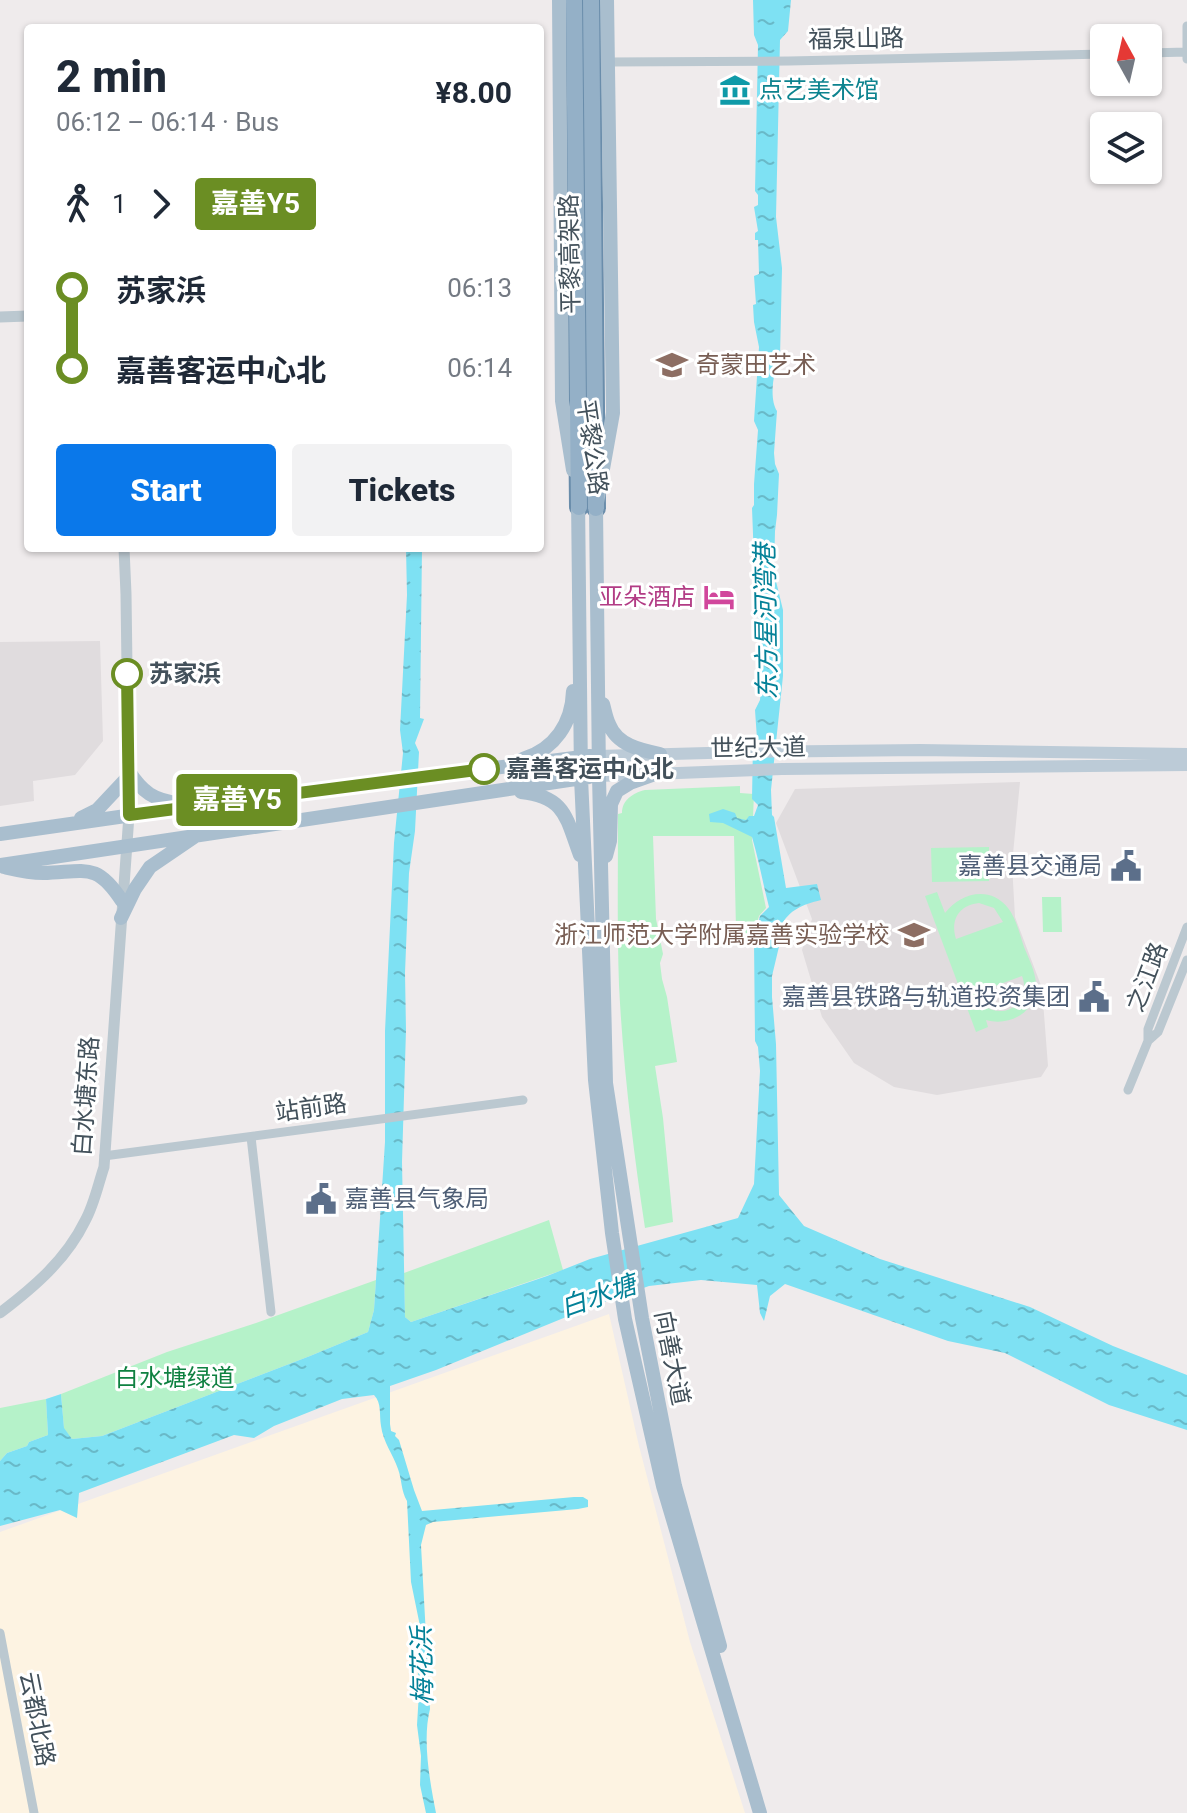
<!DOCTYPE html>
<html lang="en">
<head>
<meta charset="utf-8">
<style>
	body { margin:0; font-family:Roboto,"Noto Sans SC",sans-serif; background:#f2f2f3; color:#1f2937; height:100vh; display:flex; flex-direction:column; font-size:30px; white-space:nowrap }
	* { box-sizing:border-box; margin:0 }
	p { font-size:26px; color:#747a83 }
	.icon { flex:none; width:44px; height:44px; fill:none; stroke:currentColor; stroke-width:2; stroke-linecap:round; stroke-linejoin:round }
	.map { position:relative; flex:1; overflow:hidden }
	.panel { position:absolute; left:24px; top:24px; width:520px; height:528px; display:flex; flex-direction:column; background:#fff; border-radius:8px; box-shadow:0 2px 6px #0004 }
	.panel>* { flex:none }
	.badge { padding:0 16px; border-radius:6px; font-size:28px; line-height:52px }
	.needle { width:52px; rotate:352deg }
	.tools { position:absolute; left:1090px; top:24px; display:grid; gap:16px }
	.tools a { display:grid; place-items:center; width:72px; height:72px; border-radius:8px; background:#fff; box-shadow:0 2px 6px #0004; font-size:40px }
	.map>.badge { position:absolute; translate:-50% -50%; box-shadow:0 0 0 4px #fff }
	.legs { display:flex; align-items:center; gap:12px; height:88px; padding:0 32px; font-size:26px }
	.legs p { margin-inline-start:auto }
	.overview { display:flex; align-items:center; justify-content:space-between; height:136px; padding:0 32px }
	h1 { font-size:44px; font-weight:800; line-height:60px }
	.primary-button { display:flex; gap:16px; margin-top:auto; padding:16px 32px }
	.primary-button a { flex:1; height:92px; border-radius:8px; background:#0a78ea; color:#fff; font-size:32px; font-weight:800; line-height:92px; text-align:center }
	.primary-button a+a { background:#f2f2f3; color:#1f2937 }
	ul { padding:0 32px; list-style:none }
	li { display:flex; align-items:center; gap:28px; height:80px; font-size:30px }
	li i { display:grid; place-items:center; width:12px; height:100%; margin:0 10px; background:currentColor }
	li i::after { content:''; width:20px; height:20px; margin:-10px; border:6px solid; border-radius:50%; background:#fff }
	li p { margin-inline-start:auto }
	li:first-child i { background:linear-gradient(#0000 50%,currentColor 0) }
	li:last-child i { background:linear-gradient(currentColor 50%,#0000 0) }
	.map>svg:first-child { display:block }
	.commercial { fill:#fdf3e2 }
	.education { fill:#e0dcde }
	.green { fill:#b5f2c9; fill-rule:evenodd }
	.water { fill:url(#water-ripples) }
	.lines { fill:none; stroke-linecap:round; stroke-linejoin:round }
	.trunk-casing { stroke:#6a8dab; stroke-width:20 }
	.minor { stroke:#bbc8d0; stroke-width:9 }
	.tertiary { stroke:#bbc8d0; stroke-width:11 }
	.secondary { stroke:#bccbd7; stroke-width:12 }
	.primary { stroke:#a9bece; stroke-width:14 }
	.trunk { stroke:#94b0c7; stroke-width:16 }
	.line-1-casing { stroke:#fff; stroke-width:18 }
	.line-1 { stroke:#6b8e23; stroke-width:12 }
	.stop-1-dot { fill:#fff; stroke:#6b8e23; stroke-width:4 }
	.labels { text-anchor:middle; stroke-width:6; stroke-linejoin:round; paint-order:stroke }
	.street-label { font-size:24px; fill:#43515b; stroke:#fff }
	.culture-label { font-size:24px; fill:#0d838f; stroke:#fff; text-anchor:start }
	.education-label { font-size:24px; fill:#785e54; stroke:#fff; text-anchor:start }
	.hotel-label { font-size:24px; fill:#b23c85; stroke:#fff; text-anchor:end }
	.stop-label { font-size:24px; font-weight:bold; fill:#43515b; stroke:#fff; text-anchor:start }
	.service-label { font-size:24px; fill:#4e5e75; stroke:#fff; text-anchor:end }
	.park-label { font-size:24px; fill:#0f8141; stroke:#fff }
	.water-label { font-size:26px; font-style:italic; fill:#038198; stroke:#fff }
</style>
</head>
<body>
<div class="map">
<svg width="1187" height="1813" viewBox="0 0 1187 1813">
	<defs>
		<pattern id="water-ripples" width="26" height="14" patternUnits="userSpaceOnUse" patternTransform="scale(2)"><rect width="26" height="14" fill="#7ee1f3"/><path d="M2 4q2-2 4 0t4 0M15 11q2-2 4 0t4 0" fill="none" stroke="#69b9c8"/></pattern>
	</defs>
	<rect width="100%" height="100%" fill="#efebec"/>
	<!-- commercial -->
	<path class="commercial" d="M609 1314 639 1446 690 1642 745 1813H0V1532Z"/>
	<!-- education -->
	<path class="education" d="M100 641 103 741 75 775 33 781 34 801 0 806V642Z
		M1020 782 1012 864 1015 917 1042 988 1048 1066 1041 1077 937 1095 894 1087 854 1063 822 1017 802 950 812 919 776 823 795 789Z"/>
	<!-- green -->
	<path class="green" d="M740 786V793L754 794 752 840 766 908 759 916 752 940 744 932 736 930 734 836H653L656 919 663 954 660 963 662 979 667 997 677 1062 655 1066 663 1118 673 1222 645 1228C633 1148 623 1066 619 985 617 928 618 871 618 814L622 813C622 800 633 793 645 790Z
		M989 847V881L932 882 931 848Z
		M937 892 945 913C960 893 990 885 1008 908 1016 918 1020 935 1024 947 1029 959 1035 971 1036 983 1038 1011 1011 1027 986 1020L988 1027 976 1032 925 896ZM979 903 994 908 1003 922 956 939C950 920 959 905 979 903ZM1022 976C1035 1010 988 1026 976 993Z
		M1042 897H1061L1062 932H1043Z
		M549 1220 563 1270 411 1322 405 1317 404 1273Z
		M376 1280 374 1310 368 1332 310 1356 102 1436 72 1439 64 1429 61 1394 167 1352 256 1323Z
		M46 1399 48 1435 29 1442 27 1446 7 1453 0 1461V1408Z"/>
	<!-- water -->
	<path class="water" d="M753 0H791L788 31 780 40 776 217 782 268 780 358C773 371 769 399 777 411L774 453 775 464 779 474 777 515 775 531 774 573 783 610V676L771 790 772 815 774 817 786 888 817 884 821 900C802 905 790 909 780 927L782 934 772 976V997L776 1044 779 1195 804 1226 880 1259 1030 1307 1113 1346 1187 1375V1430L1109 1405 1005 1353 948 1341 785 1284 770 1296 764 1321 760 1313 757 1285 701 1280 649 1286 593 1306 436 1370 390 1386V1424L391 1431 396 1433 395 1436 399 1440 414 1490 422 1511 574 1497H583L588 1500V1507L578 1509 433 1522 426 1525 421 1545 430 1709C422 1740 430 1782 436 1813H426L420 1785 421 1756 417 1725 419 1692 417 1652 420 1626 411 1582 407 1501C401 1491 402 1480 398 1469 393 1454 383 1442 381 1426 379 1415 382 1403 374 1395L342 1399 274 1426 254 1438 234 1435 79 1493 77 1518 60 1510 0 1526V1461L7 1453 27 1446 29 1442 48 1435 46 1399 61 1394 64 1428 72 1439 102 1436 310 1356 368 1332 374 1310 385 1142V1031L394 843 403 753 400 730 407 595 406 548H422L420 718 424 719 415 743 419 752 415 831 409 873 405 973 406 1030 402 1162 405 1317 411 1322 547 1276 590 1259 738 1218 754 1184 760 1071 758 1047 755 1041 754 940 760 916 769 907C763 884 759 861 752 837L723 823 710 822 709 814 723 809 735 813 737 818 746 820 749 816H754L758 805 752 799 753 743 757 739 755 710 760 700 761 689 762 628 756 613 752 508 754 505V484L758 430 754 421 759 347 754 322 753 305 756 304 754 276 759 274 758 240H755V233L758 231 754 207 758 205V195L755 191 758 45 754 35Z"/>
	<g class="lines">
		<defs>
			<path id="trunk" d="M574 0 579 507
				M591 0 596 508"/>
		</defs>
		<!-- trunk casing -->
		<use href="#trunk" class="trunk-casing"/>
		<!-- minor -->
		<path class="minor" d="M1187 26V59
			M1148 53 1187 52
			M608 62 789 61 1104 54
			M1148 1041 1158 1032 1187 960
			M1128 1090 1148 1041V1029L1187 927
			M251 1137 271 1312
			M104 1156 523 1100
			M0 1633 34 1813"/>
		<!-- tertiary -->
		<path class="tertiary" d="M0 317 28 316
			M0 1313C34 1287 66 1260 85 1221 94 1205 98 1185 104 1167L129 815 126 594 124 548"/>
		<!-- secondary -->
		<path class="secondary" d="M598 756 744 752 920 750 1187 754
			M599 776 782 769 1187 765"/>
		<!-- primary -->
		<path class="primary" d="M559 0 562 401 573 470
			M607 0 613 413 596 508 599 776 606 1083 642 1318 675 1486 720 1646
			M578 498 581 778 595 1080 612 1233 625 1319 663 1486 760 1813
			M603 704C605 711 606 718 609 724 617 745 640 750 660 754
			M523 759C555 749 572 723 573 691
			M128 770C142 792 154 801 180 803
			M521 792C566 797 566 818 580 855
			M81 818 97 810 128 777
			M0 834 244 799 590 756
			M606 856 610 841 611 804 617 791 630 783 658 773
			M0 865 589 777
			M4 867C17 870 29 873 43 873 85 872 96 861 122 901
			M121 918 135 889 150 867 197 835"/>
		<!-- trunk -->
		<use href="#trunk" class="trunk"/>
	</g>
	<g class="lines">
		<defs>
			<path id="line-1" d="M127 674 129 815 484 769"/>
		</defs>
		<!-- line-1 casing -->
		<use href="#line-1" class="line-1-casing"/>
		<!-- line-1 -->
		<use href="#line-1" class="line-1"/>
	</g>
	<!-- icons -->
	<defs>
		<symbol id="museum-bare" viewBox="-9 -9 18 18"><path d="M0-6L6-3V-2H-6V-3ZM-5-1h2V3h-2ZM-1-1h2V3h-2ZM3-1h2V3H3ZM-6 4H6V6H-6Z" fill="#0f9aa8" stroke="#fff" stroke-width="2.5" paint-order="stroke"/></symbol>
		<symbol id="school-bare" viewBox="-9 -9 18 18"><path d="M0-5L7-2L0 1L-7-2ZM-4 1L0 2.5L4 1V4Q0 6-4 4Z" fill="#8d6e63" stroke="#fff" stroke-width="2.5" paint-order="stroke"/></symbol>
		<symbol id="hotel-bare" viewBox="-9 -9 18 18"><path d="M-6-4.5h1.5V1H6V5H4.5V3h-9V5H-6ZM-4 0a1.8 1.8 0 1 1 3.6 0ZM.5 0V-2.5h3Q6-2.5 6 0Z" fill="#d1479c" stroke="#fff" stroke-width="2.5" paint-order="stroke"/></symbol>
		<symbol id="civic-bare" viewBox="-9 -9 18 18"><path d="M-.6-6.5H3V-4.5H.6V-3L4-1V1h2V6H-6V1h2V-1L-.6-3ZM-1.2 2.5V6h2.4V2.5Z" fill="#5c6f8a" stroke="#fff" stroke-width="2.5" paint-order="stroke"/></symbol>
	</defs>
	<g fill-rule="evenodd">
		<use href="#museum-bare" x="713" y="68" width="44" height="44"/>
		<use href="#school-bare" x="650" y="343" width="44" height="44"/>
		<use href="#hotel-bare" x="697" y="575" width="44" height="44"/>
		<use href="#civic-bare" x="1104" y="844" width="44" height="44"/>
		<use href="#school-bare" x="892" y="913" width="44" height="44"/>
		<use href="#civic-bare" x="1072" y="975" width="44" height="44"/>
		<use href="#civic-bare" x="299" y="1177" width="44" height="44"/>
	</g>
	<!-- markers -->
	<g class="stop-1-dot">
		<circle cx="127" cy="674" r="14"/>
		<circle cx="484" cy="769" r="14"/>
	</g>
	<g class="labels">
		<!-- street labels -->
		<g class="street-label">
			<text transform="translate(856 39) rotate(-1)" y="8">福泉山路</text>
			<text transform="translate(570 254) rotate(-91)" y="8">平黎高架路</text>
			<text transform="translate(592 447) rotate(82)" y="8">平黎公路</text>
			<text transform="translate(758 748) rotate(-1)" y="8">世纪大道</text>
			<text transform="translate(1147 977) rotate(-69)" y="8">之江路</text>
			<text transform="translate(86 1096) rotate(-86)" y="8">白水塘东路</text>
			<text transform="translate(311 1108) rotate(-8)" y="8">站前路</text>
			<text transform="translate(672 1358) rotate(79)" y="8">向善大道</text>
			<text transform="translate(37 1719) rotate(79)" y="8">云都北路</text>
		</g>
		<!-- culture labels -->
		<g class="culture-label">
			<text x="759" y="98">点艺美术馆</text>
		</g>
		<!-- education labels -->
		<g class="education-label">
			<text x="696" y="373">奇蒙田艺术</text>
			<text x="890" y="943" text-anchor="end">浙江师范大学附属嘉善实验学校</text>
		</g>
		<!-- hotel labels -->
		<g class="hotel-label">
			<text x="695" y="605">亚朵酒店</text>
		</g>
		<!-- stop labels -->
		<g class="stop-label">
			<text x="149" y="682">苏家浜</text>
			<text x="506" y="777">嘉善客运中心北</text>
		</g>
		<!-- service labels -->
		<g class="service-label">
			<text x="1102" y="874">嘉善县交通局</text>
			<text x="1070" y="1005">嘉善县铁路与轨道投资集团</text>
			<text x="345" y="1207" text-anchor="start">嘉善县气象局</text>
		</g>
		<!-- park labels -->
		<g class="park-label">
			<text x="175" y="1386">白水塘绿道</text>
		</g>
		<!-- water labels -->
		<g class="water-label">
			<text transform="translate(766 622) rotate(-91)" y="9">东方星河湾港</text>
			<text transform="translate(598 1296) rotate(-19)" y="9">白水塘</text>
			<text transform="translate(422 1666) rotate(-91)" y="9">梅花浜</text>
		</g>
	</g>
</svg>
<div class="tools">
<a><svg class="needle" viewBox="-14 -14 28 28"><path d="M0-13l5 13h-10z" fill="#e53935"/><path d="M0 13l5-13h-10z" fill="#747a83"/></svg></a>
<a><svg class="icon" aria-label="layers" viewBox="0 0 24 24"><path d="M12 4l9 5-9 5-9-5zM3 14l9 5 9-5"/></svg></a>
</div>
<b class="badge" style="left:237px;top:800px;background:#6b8e23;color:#fff">嘉善Y5</b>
<section class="panel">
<div class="overview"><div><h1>2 min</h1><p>06:12 – 06:14 · Bus</p></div><b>¥8.00</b></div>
<div class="legs"><svg class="icon" aria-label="walk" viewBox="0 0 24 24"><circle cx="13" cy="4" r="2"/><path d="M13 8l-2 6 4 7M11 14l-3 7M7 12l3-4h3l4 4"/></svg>1<svg class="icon" aria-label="forward" viewBox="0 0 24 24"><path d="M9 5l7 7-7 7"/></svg><b class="badge" style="background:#6b8e23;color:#fff">嘉善Y5</b></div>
<ul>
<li><i style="color:#6b8e23"></i><b>苏家浜</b><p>06:13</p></li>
<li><i style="color:#6b8e23"></i><b>嘉善客运中心北</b><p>06:14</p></li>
</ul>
<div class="primary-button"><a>Start</a><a>Tickets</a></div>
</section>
</div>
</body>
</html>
